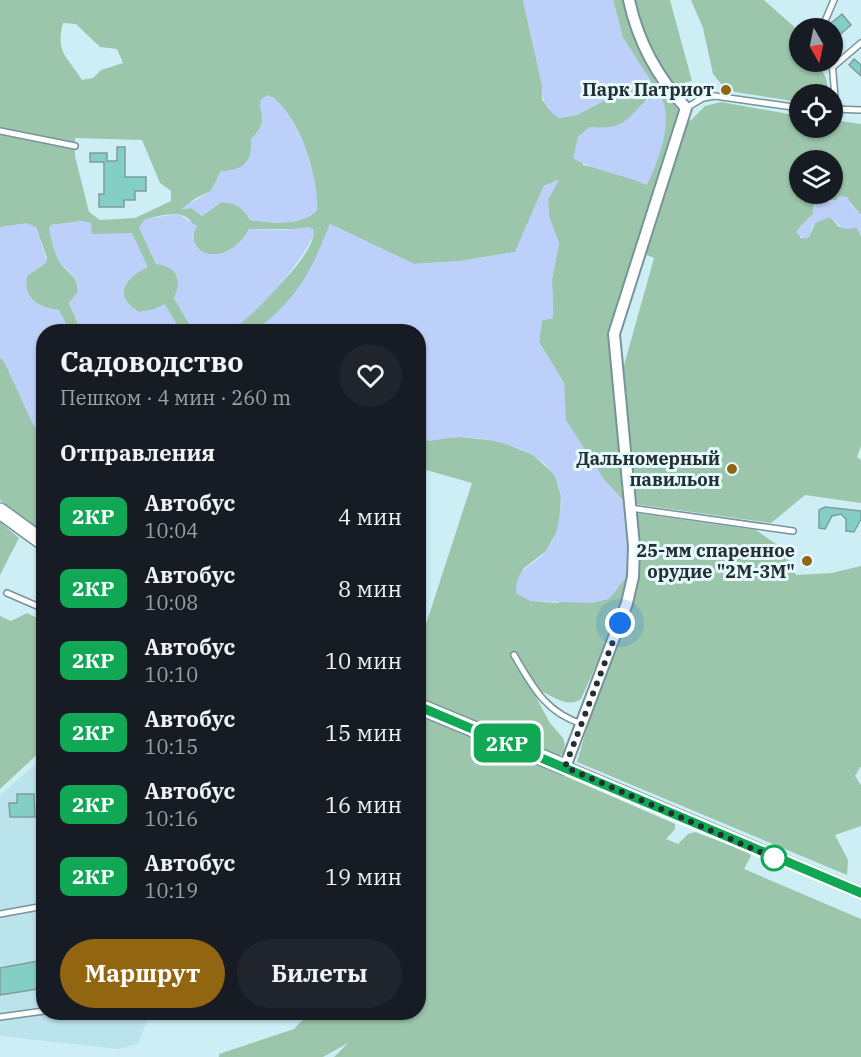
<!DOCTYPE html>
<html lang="ru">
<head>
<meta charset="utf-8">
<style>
	body { margin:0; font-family:"IBM Plex Serif",serif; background:#20242c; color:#f1f3f6; height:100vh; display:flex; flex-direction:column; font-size:22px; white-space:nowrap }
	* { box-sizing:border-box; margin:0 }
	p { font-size:20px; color:#9ea1a6 }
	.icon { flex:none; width:33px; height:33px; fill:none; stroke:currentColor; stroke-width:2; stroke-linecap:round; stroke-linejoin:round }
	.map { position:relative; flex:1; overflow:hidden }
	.sheet { position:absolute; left:36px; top:324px; width:390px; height:696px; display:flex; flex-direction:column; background:#171b24; border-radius:24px; box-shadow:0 2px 4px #0004 }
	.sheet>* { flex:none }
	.badge { padding:0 12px; border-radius:9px; font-size:21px; line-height:39px }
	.needle { width:39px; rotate:171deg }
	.buttons { position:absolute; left:789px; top:18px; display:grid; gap:12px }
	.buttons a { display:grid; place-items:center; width:54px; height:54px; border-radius:50%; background:#171b24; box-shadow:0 2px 4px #0004; font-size:30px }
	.you { position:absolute; width:30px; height:30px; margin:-15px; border:4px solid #fff; border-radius:50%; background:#1a73e8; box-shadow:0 0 0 9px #1a73e833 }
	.map>.badge { position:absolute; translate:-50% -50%; box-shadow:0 0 0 3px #fff }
	h2 { padding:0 24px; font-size:22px; line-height:54px }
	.round { display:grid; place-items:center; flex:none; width:63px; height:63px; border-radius:32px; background:#20242c }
	.overview { display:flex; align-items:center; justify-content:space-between; height:102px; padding:0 24px }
	h1 { font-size:28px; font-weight:700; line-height:45px }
	.cta { display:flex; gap:12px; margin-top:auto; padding:12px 24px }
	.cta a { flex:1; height:69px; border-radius:36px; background:#926611; color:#fff; font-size:24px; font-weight:700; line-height:69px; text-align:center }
	.cta a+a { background:#20242c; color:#f1f3f6 }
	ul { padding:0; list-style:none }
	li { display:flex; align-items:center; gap:18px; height:72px; padding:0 24px }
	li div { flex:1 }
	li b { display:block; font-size:22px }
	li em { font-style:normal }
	li .badge { min-width:66px; font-weight:700; text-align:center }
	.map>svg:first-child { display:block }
	.built { fill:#bbe3ec }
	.green { fill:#9bc6ab; fill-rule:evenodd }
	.water { fill:#bdd0fa }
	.building { fill:#83cfc5; stroke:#7f9d99; stroke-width:1.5 }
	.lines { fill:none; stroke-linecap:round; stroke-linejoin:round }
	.lane-casing { stroke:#76949a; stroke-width:8 }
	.street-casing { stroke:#76949a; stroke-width:14 }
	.secondary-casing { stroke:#76949a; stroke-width:18 }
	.lane { stroke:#fff; stroke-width:5 }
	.street { stroke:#fff; stroke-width:10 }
	.secondary { stroke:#fff; stroke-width:15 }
	.line-casing { stroke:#fff; stroke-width:14 }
	.line { stroke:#10a855; stroke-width:9 }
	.walk { stroke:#232f32; stroke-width:6; stroke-dasharray:0 10.8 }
	.poi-dot { fill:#926611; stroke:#e6f9fd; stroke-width:2 }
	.stop-dot { fill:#fff; stroke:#10a855; stroke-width:3 }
	.labels { text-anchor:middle; stroke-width:6; stroke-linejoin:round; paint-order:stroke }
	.poi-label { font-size:18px; font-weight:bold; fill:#232f32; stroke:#e6f9fd; text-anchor:end }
</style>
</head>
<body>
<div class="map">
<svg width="861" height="1057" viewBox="0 0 861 1057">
	<rect width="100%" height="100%" fill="#ceeef5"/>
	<!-- built -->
	<path class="built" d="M43 758 44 1012 150 1013 138 1044 119 1049 0 1036V795Z"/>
	<!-- green -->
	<path class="green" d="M0 0H523L542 85V100L559 118 577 115 616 94 628 92 650 80 623 38 613 0H670L692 81 673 85C667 102 678 111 690 121L705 106 721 102 799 116 800 128H832L833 120 861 124V215L849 201 825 200 814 205 813 214 800 227V238L809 237 816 221 830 217 839 227 857 228 861 236V446L857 457 861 460V503L805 495 771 523 634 504 623 369 654 258 642 253 611 334 626 503 605 481 565 420 564 383 539 342 542 320 553 318 552 279 559 243 549 217 548 199 558 180 544 186 515 252 460 261 414 264 330 224 311 271 286 306 255 331H226C247 318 320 254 313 229H249C240 249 212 265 195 246 192 239 195 229 192 223 184 208 159 216 146 219L139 227 156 264C177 265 183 281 174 298L194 332 180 331 165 305 152 310 139 312C111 296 126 277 147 267L91 234 83 221 51 225C48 234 55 253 60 262 67 275 77 272 78 292L69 303 81 331H69L59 310C40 308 22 299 27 276L44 264 47 258 36 227H0ZM63 23 76 24 100 47 117 49 123 63 101 70 93 78 82 80C68 57 55 53 63 23ZM273 97C302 123 317 173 317 210 301 227 271 223 250 220 242 206 236 203 221 202L202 216 192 208 182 209 196 198 211 191 221 171C244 171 253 161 251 139 263 128 265 119 260 104ZM648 98 647 185 622 174 583 165 578 137 590 127C621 131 628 121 648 98ZM75 138 142 140 160 183 171 191V201L135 218 100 220 89 212 75 156ZM800 160H832V194H800Z
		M691 0H764L799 31 800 62H817L826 78 829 94H800L799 102 735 92 722 85 713 74 703 28Z
		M0 357 4 361 34 426 43 430V532L0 500Z
		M459 437 500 441 533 455 555 475 561 496 559 528 546 551 523 569 516 593 531 601 558 603 629 541 631 576 615 622 581 699C568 708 556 698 543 692L536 697 550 723 563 738 565 745 563 754 556 756 419 697 418 622 426 624 472 483 419 468V440Z
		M635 513 756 530 783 549 796 575 832 573 861 566V766L855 776 861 785V826L835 835 848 860 847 875 577 762 595 700 631 602Z
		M0 522 19 538 0 575Z
		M27 613 43 621V749L0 789V616L11 621Z
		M419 712 675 824V829L666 839 678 844 688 834 695 832 749 852 751 856 744 869 861 919V1057H334L348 1043 323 1057H219V1054L294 1029 309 1013 418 1012Z"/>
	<!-- water -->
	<path class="water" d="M523 0H613L623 38 650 80 628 92 616 94 577 115 559 118C546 109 542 102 542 85Z
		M268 95C297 108 320 181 317 210 301 227 271 223 250 220 242 206 236 203 220 202L202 216 192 208 181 209 211 191 221 171C244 171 253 161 251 139 272 120 257 117 261 99Z
		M660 95C675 120 658 161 647 185 625 175 591 170 573 158L578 137 590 127C637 133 627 104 660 95Z
		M559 180 548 199 549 217 559 243 552 279 553 318 542 320 539 342 564 383 566 420 605 481 626 503 628 557 625 579 609 599 592 603 531 601 516 593C516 565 532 569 546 551 558 536 559 521 561 503 564 453 498 438 460 437 446 437 432 443 419 440L418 332H255C299 295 309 276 330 224L414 264 460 261 515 252 544 186Z
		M840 196 848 197 851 205 861 215V236L857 228 844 229 830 217 813 224 809 237 805 239 797 234V230L813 214 816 202H833Z
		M178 214 197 226 192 237C202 268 239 253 249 229L285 230 310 227 314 232C308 256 250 324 227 331 218 334 204 332 194 331L174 298C183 281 177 265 156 264L139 227 146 219Z
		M83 221 91 223 92 234 132 233 148 267C125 277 112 297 139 312L152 310 165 304 180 331H81L69 303 78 292C78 277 72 274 62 265 55 258 51 238 49 228L51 225Z
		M26 223 36 227 47 262 27 276C22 298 39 309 59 310L69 331 44 332 43 430 34 426 4 361 0 357V227Z"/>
	<!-- building -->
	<path class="building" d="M842 14 851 25 835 39 832 28H825Z
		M854 59 861 65V76L849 65Z
		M805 128H819L818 136 804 135Z
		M117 147H125V177H146V191H135V200H124V207H99V194H104V162H90V153H107V161H117Z
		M825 507 861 511V519L854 532 846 531V519L841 514 832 516 825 529 819 528V510Z
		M17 794H34L35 817H10L9 803H17Z
		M44 960V988L0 995V968Z"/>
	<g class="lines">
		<defs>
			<path id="lane" d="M822 28 834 0
				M832 62 836 109
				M834 66 861 43
				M686 108 703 98 715 96 800 108
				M834 109 861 110
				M0 131 75 146
				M630 508 793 531
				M7 593 44 609
				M514 655C533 687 545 712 582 724
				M0 914 44 906
				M0 1017 44 1011"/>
			<path id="street" d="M629 0C638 42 657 77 686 108L614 334 634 546 633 577 627 603 565 767 861 893"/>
			<path id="secondary" d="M0 511 44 543
				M418 706 565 767"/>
		</defs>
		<!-- lane casing -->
		<use href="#lane" class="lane-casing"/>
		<!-- street casing -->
		<use href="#street" class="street-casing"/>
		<!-- secondary casing -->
		<use href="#secondary" class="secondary-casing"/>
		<!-- lane -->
		<use href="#lane" class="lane"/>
		<!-- street -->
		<use href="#street" class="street"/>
		<!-- secondary -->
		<use href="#secondary" class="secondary"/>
	</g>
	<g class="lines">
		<defs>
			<path id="line" d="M418 706 861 893"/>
		</defs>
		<!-- line casing -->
		<use href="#line" class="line-casing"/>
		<!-- line -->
		<use href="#line" class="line"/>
		<!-- walk -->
		<path class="walk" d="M620 623 565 767 774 858"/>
	</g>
	<!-- markers -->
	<g class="poi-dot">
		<circle cx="726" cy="90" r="6"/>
		<circle cx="732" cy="469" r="6"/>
		<circle cx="807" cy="561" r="6"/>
	</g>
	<circle class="stop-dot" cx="774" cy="858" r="12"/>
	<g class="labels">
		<!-- poi labels -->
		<g class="poi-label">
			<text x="714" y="96">Парк Патриот</text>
			<text x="720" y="465">Дальномерный<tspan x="720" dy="21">павильон</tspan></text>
			<text x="795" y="557">25-мм спаренное<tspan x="795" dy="21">орудие "2М-3М"</tspan></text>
		</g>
	</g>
</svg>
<div class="buttons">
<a><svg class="needle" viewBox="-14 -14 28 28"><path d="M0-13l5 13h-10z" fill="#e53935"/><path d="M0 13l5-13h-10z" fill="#9ea1a6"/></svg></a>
<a><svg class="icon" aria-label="locate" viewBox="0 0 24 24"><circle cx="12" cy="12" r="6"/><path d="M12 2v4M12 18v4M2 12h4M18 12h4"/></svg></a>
<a><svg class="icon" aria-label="layers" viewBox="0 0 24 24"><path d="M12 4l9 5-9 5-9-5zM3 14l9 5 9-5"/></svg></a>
</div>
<div class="you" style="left:620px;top:623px"></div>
<b class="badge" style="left:507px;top:743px;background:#10a855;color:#fff">2КР</b>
<section class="sheet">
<div class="overview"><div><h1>Садоводство</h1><p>Пешком · 4 мин · 260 m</p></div><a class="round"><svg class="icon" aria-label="heart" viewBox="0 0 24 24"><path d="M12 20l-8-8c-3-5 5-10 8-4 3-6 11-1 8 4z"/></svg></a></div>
<h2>Отправления</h2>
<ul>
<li><span class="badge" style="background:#10a855;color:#fff">2КР</span><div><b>Автобус</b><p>10:04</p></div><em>4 мин</em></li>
<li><span class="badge" style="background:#10a855;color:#fff">2КР</span><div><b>Автобус</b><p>10:08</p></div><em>8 мин</em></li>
<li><span class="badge" style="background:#10a855;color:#fff">2КР</span><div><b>Автобус</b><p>10:10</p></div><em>10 мин</em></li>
<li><span class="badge" style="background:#10a855;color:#fff">2КР</span><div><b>Автобус</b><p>10:15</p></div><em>15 мин</em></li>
<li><span class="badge" style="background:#10a855;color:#fff">2КР</span><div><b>Автобус</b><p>10:16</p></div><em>16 мин</em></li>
<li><span class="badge" style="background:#10a855;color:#fff">2КР</span><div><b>Автобус</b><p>10:19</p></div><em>19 мин</em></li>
</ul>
<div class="cta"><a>Маршрут</a><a>Билеты</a></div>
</section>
</div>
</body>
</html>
